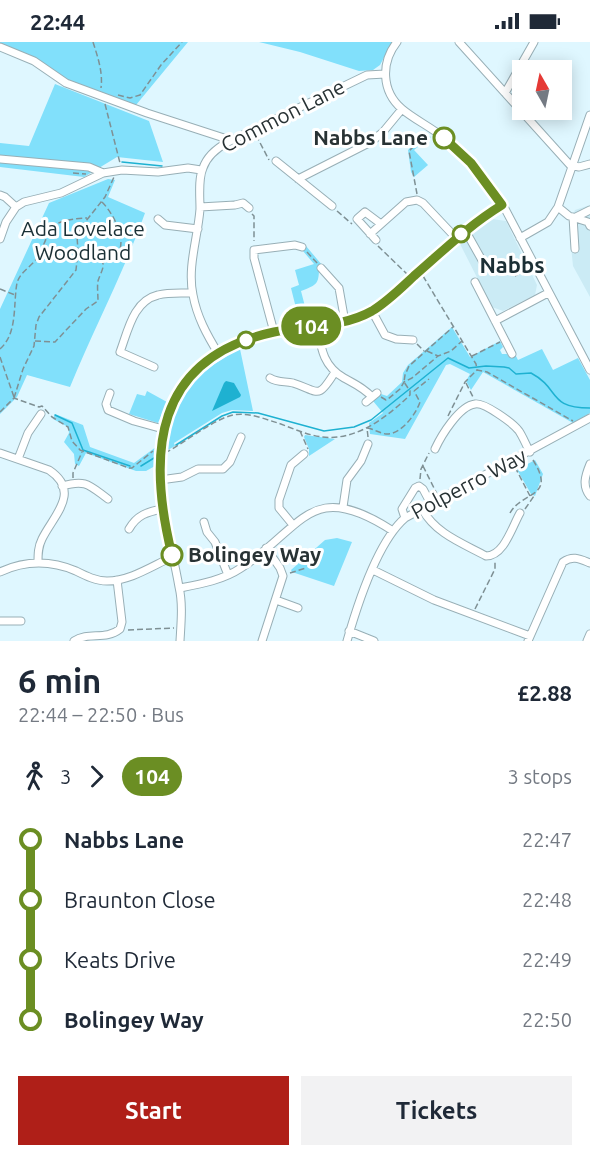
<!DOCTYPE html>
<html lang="en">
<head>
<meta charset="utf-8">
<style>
	body { margin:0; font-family:Ubuntu,sans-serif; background:#f2f2f3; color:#1f2937; height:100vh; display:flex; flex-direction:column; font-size:22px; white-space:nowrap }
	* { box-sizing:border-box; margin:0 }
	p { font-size:20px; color:#747a83 }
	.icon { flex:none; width:33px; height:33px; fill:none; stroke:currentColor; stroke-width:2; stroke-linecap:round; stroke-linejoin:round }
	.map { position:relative; height:599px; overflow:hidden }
	.panel { display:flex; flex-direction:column; background:#fff; flex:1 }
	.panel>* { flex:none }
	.badge { padding:0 12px; border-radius:20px; font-size:21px; line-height:39px }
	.needle { width:39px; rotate:351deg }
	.controls { position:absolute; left:512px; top:18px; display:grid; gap:12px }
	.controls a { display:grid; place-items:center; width:60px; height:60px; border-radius:0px; background:#fff; box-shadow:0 3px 15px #0003; font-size:30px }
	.map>.badge { position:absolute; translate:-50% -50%; box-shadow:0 0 0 3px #fff }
	.legs { display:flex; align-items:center; gap:9px; height:66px; padding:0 18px; font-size:20px }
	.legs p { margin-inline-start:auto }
	.summary { display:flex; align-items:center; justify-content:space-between; height:102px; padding:0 18px }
	h1 { font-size:33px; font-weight:700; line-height:45px }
	.action { display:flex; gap:12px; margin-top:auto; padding:12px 18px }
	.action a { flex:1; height:69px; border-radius:0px; background:#af1f18; color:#fff; font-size:24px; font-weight:700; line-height:69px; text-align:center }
	.action a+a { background:#f2f2f3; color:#1f2937 }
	ul { padding:0 18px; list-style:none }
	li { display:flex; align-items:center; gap:21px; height:60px; font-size:22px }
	li i { display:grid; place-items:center; width:9px; height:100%; margin:0 8px; background:currentColor }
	li i::after { content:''; width:15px; height:15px; margin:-8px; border:4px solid; border-radius:50%; background:#fff }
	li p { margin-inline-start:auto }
	li:first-child i { background:linear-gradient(#0000 50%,currentColor 0) }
	li:last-child i { background:linear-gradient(currentColor 50%,#0000 0) }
	.status { display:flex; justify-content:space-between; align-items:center; height:42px; padding:0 30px; background:#fff; direction:ltr }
	.status svg { height:16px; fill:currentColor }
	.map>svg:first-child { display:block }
	.built { fill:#cbebf5 }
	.green { fill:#81e0fb }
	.water { fill:#1eb1d1 }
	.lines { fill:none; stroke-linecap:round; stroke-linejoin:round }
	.stream { stroke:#1eb1d1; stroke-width:1.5 }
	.minor-casing { stroke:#98afb6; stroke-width:9 }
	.path { stroke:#7f9094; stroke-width:1.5; stroke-dasharray:6 3; stroke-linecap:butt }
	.minor { stroke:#fff; stroke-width:7 }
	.line-1-casing { stroke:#fff; stroke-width:14 }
	.line-1 { stroke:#6b8e23; stroke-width:9 }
	.stop-1-dot { fill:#fff; stroke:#6b8e23; stroke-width:3 }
	.labels { text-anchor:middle; stroke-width:6; stroke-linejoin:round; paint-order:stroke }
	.street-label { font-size:21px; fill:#283234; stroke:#fff }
	.stop-label { font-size:21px; font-weight:bold; fill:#283234; stroke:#fff; text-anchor:end }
	.park-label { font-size:21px; fill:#1a3036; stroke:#fff }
	.neighbourhood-label { font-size:22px; font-weight:bold; fill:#1c2f35; stroke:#fff }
</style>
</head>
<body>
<div class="status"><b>22:44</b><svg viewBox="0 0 49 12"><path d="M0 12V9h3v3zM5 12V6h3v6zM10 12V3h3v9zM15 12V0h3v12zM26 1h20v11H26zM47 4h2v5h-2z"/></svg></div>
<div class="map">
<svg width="590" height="599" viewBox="0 0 590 599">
	<rect width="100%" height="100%" fill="#dff7ff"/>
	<!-- built -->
	<path class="built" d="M590 163V255L573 224 569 184 575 168Z
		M492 177 506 179 537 243 535 253 503 269 492 265 459 200Z"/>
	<!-- green -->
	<path class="green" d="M0 0H188L136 63 67 39 31 15 0 2Z
		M259 0H392L380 23 373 28 359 29 300 10Z
		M55 42 149 79 163 120 117 115 84 135 0 125V101L29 104Z
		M424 91 431 95 414 108 428 123 414 135 411 130 408 108Z
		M108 137 115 138 108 155 145 171C124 230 94 286 70 345L27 333 17 355 0 372V267L49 161Z
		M306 204 322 223 319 225C319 242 317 243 301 249L308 276 299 278 291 246 299 243 295 228 314 222 303 209Z
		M452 285 470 315 500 299 503 305 500 308 502 312H507L509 315 515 312 518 318 542 307 553 328 578 316 590 338V371L573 381 483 330 471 348 466 339 470 332 450 322 446 323 405 397 370 392 369 381 383 371 373 359 381 352 387 354 402 340 403 331 408 323Z
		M240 307 253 369 232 368 222 371 174 401 175 404 166 409C172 359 195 329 240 307Z
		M147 349 167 360 158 381 129 372 137 352 145 354Z
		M55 372 83 383 90 405 134 421 156 405 155 424 146 429H136L86 411 79 424 75 422 74 412 64 400 69 391 68 385 53 377Z
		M305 393 335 397 309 414V407L304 395Z
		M535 418 543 432 535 454 531 452 516 426 522 425Z
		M337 496 352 500 334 544 292 530 291 528 325 498Z"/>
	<!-- water -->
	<path class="water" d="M226 339 234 341 241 353 240 355 212 369 224 341Z"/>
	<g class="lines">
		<!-- stream -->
		<path class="stream" d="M122 120 162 124
			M55 373 72 381 83 408 130 424
			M176 403 222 374 233 370 258 371 324 389 354 385 371 378 448 316 469 326 486 324 504 325 509 326 516 332 531 331C561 347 547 366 590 366
			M141 424 154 416"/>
		<defs>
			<path id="minor" d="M397 0C381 20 381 49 402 67 415 78 431 85 444 96 467 116 486 137 503 163L590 328
				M459 0 570 123 579 125 590 122
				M0 5 34 19 66 41 147 71 224 96 228 100
				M505 51 534 0
				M0 117 89 125 103 131
				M276 119 332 164
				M298 137 371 100 383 90 402 67
				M0 153 5 155 16 165
				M200 165 235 163 243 161 249 166
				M558 165 569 174 588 180 590 184
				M573 175 575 207
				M574 176 590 168
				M158 177 165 183 198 187
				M465 188 483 220
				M370 192 406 160 417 158 423 161 456 196
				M520 196 548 180 558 165 590 73
				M0 197 6 180 16 165 24 160 61 151 103 131 122 128 158 130 188 126 201 128
				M376 198 357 177 365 170 381 182
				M321 226 339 246 345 280
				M475 240 512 312
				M372 269 385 293 396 297 413 298
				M495 279 548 251
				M317 284C321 306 323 324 344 336 355 342 364 346 372 355
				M274 290 254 216V208L295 203 302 205
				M218 311C207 293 197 275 193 253 187 225 198 195 200 167 200 154 198 137 203 126 207 114 217 106 228 100L367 33 385 32
				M154 325 120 310C128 289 133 259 158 253 169 250 181 251 192 251
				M270 336C278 341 285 339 293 341 319 349 317 359 335 330
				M110 351 106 362 108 368 134 379 163 387
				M366 360 377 351
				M435 407C441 394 459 364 475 362 484 360 513 381 519 389 523 395 526 403 530 410
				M0 411 49 428C82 450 53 474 42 497 38 505 38 512 38 520
				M18 417 28 391 41 372
				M590 422C585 434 582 444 590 454
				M160 438 182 435 198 427H223L230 420 241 395
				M62 444C86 437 89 443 108 457
				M343 465 347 438 361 419 368 402
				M422 467C436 492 462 501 486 514 504 514 512 485 520 471
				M405 476 402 467 415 446 419 444 423 447 431 462
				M204 480 207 490 215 500 228 533
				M293 483 279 466V458L291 423 304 412
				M129 487C137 473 147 470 162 467
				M373 528 434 558 530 594
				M0 530C26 518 50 518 76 529 86 534 96 539 107 539 130 539 152 524 172 515
				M180 546C201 542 223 538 241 526 304 485 310 435 393 489
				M276 558 298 566
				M0 579H21
				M349 589 374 599
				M74 599C89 589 105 599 120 587L122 580 117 538
				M180 599C181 581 183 562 179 545 171 498 155 454 160 406 168 332 226 296 294 286 320 282 349 283 373 269 407 247 434 214 465 188 476 178 490 171 503 163
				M262 599 283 534 280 526 266 506
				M347 599C357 564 377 500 405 476L590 376
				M528 599 563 520C573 513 580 517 590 521
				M587 599 590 592"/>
		</defs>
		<!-- minor casing -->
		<use href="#minor" class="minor-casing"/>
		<!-- path -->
		<path class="path" d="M93 0C98 16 103 30 101 46
			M118 53 130 56 140 53 161 23 182 0
			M105 62 120 121
			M256 93 269 118
			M73 131 86 132
			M417 152 409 109 427 91
			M102 160C116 174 136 214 103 220
			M337 169 352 182
			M252 172 254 174V199
			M378 204 407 232
			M307 210 318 222
			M423 234 476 322 477 328 487 330 573 379
			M515 234 529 225
			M0 247 15 253
			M35 299 55 300 86 267 98 259C98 252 97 245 98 239 99 235 102 230 103 225 105 213 88 207 78 209
			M417 302 424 309
			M0 307C18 291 13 262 17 241 20 230 31 225 37 216 44 206 46 191 55 183 62 178 78 176 87 176
			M427 309 438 314
			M472 314 500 300
			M0 315 14 355
			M466 341 473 355
			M414 349 429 337
			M381 355 386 358 388 357 400 347 404 340 412 336 438 314 451 309 462 299
			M14 356 23 327 34 304 36 283 39 275 76 228 78 209 77 194 82 184 105 155 114 135
			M0 370 14 356 39 365 42 364 52 375 68 385 72 399 80 408 129 426H132L153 409
			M448 374 465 340 477 328
			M300 389 308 407
			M368 395 367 386C374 387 379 391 386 392 401 393 416 372 420 360L414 349
			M165 411C184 401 214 377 233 373 249 370 264 377 278 381 292 386 307 393 322 395 357 399 387 375 410 353V349L404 340 405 333 409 324 453 285
			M423 424 437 452
			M515 425 530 454
			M73 436V431L82 410
			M420 437 421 427 429 411
			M525 467 534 454
			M510 471C522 449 557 456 533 418
			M290 531 306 526
			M475 567 495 527V520
			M128 588 174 586"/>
		<!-- minor -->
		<use href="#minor" class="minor"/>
	</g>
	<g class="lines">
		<defs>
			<path id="line-1" d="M172 513C147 412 153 316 274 290 306 283 342 286 372 269 387 260 400 247 414 234 444 208 468 184 502 163L471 121 444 96"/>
		</defs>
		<!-- line-1 casing -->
		<use href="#line-1" class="line-1-casing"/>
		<!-- line-1 -->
		<use href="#line-1" class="line-1"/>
	</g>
	<!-- markers -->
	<g class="stop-1-dot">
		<circle cx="444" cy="96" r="10"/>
		<circle cx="461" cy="192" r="8"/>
		<circle cx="246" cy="298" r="8"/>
		<circle cx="172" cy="513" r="10"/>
	</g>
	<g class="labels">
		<!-- street labels -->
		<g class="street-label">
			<text transform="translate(283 74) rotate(-27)" y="7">Common Lane</text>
			<text transform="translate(469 442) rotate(-28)" y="7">Polperro Way</text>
		</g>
		<!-- stop labels -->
		<g class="stop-label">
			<text x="428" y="103">Nabbs Lane</text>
			<text x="188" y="520" text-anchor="start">Bolingey Way</text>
		</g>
		<!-- park labels -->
		<g class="park-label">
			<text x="83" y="194">Ada Lovelace<tspan x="83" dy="24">Woodland</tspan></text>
		</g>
		<!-- neighbourhood labels -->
		<g class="neighbourhood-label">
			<text x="512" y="231">Nabbs</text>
		</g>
	</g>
</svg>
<div class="controls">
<a><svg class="needle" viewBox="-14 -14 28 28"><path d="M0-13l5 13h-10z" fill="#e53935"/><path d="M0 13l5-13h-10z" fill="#747a83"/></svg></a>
</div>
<b class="badge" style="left:311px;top:284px;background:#6b8e23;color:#fff">104</b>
</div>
<section class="panel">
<div class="summary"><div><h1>6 min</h1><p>22:44 – 22:50 · Bus</p></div><b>£2.88</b></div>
<div class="legs"><svg class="icon" aria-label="walk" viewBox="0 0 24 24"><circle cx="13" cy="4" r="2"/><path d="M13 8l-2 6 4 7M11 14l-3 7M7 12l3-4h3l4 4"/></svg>3<svg class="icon" aria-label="forward" viewBox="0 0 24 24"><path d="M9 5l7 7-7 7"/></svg><b class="badge" style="background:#6b8e23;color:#fff">104</b><p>3 stops</p></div>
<ul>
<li><i style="color:#6b8e23"></i><b>Nabbs Lane</b><p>22:47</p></li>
<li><i style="color:#6b8e23"></i><span>Braunton Close</span><p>22:48</p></li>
<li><i style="color:#6b8e23"></i><span>Keats Drive</span><p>22:49</p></li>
<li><i style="color:#6b8e23"></i><b>Bolingey Way</b><p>22:50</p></li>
</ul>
<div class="action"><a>Start</a><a>Tickets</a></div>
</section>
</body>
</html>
